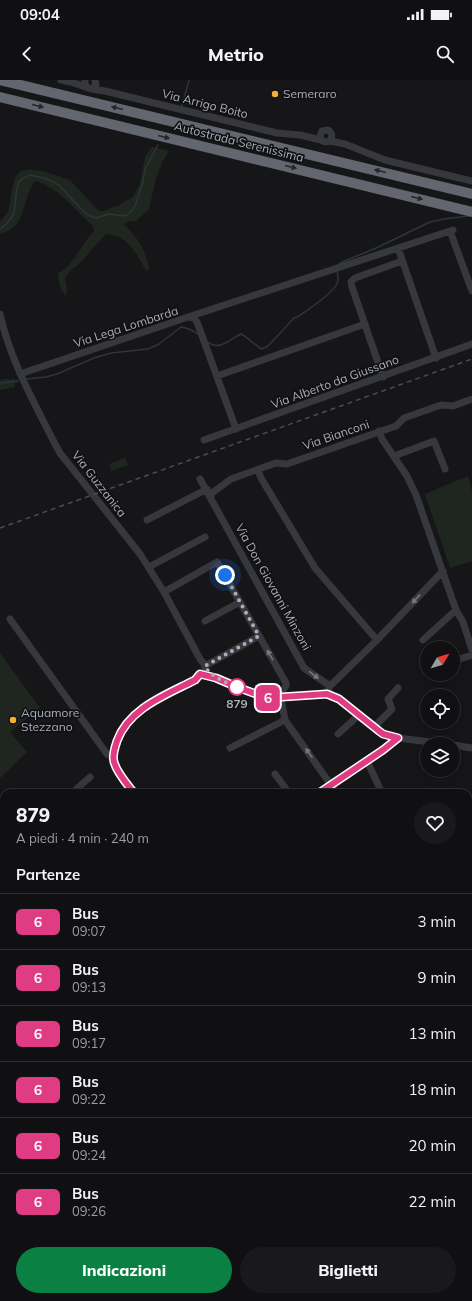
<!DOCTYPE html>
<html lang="it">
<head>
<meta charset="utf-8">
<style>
	body { margin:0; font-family:Mulish,sans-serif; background:#19191b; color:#f1f3f6; height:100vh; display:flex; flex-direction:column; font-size:15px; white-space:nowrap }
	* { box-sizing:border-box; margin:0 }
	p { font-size:13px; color:#9c9d9f }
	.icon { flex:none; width:22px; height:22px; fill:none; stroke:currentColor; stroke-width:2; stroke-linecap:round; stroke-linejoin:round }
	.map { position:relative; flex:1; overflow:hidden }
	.side { position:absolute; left:0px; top:709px; width:472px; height:512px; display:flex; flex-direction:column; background:#101012; border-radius:12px 12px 0 0; box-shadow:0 2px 10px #0003,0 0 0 1px #303032 }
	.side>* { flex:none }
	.badge { padding:0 8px; border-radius:6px; font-size:14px; line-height:26px }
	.needle { width:26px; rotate:52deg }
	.tools { position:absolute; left:420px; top:561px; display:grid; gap:8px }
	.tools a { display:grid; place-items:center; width:40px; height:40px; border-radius:50%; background:#101012; box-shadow:0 2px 10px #0003,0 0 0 1px #303032; font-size:20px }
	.you { position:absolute; width:20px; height:20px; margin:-10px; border:3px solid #fff; border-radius:50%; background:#1a73e8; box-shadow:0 0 0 6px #1a73e833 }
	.map>.badge { position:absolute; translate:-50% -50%; box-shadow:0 0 0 2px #fff }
	h2 { padding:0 16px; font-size:15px; line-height:36px }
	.round { display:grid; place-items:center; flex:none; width:42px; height:42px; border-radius:21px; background:#19191b }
	.head { display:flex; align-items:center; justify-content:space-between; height:68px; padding:0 16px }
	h1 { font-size:19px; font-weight:800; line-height:30px }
	.button { display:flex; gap:8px; margin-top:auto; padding:8px 16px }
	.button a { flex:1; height:46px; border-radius:24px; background:#0b8043; color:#fff; font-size:16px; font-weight:800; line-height:46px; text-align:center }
	.button a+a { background:#19191b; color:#f1f3f6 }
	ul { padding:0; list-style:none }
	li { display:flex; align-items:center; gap:12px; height:56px; padding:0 16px; border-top:1px solid #303032 }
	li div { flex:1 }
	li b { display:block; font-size:15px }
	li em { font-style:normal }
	li .badge { min-width:44px; font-weight:700; text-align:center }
	.status { display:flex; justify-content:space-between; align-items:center; height:28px; padding:0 20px; background:#101012; direction:ltr }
	.status svg { height:11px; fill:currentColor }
	header { display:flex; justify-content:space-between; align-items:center; height:52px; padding:0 16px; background:#101012; font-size:18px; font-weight:800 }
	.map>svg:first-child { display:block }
	.green { fill:#1e261f }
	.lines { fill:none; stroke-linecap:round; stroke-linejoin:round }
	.stream { stroke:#2c353c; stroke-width:1.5 }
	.minor { stroke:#37383d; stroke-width:7 }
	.highway { stroke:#63666e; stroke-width:10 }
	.rail { stroke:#4a4c52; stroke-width:1.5; stroke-dasharray:5 4; stroke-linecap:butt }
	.oneway { fill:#26262a }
	.oneway2 { fill:#757881 }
	.line-casing { stroke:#fff; stroke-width:9 }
	.line { stroke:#e03c83; stroke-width:6 }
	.walk { stroke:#a8adb8; stroke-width:4; stroke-dasharray:0 7.2 }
	.poi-dot { fill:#f2b134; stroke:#111113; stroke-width:1.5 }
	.stop-dot { fill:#fff; stroke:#e03c83; stroke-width:2 }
	.labels { text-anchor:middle; stroke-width:3.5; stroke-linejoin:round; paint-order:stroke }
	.poi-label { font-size:12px; fill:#a8adb8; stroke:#111113; text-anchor:start }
	.street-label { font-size:12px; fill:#a8adb8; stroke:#111113 }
	.stop-label { font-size:12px; font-weight:bold; fill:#a8adb8; stroke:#111113 }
</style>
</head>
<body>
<div class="status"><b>09:04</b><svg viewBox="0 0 49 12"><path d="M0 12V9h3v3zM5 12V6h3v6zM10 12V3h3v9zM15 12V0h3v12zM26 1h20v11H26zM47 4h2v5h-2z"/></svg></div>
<header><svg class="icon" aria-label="back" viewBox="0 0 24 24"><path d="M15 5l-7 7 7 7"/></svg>Metrio<svg class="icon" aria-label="search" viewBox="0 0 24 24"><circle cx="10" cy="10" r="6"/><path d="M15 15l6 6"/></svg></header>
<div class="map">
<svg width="472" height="1221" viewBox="0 0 472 1221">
	<rect width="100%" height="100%" fill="#161618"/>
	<!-- green -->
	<path class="green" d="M152 67 167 70 168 73 162 83 156 99 149 129 136 141H130L123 144C137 155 146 171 149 188L147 192C135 173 130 156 106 154L78 185 71 190 65 198 67 208 66 216C60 210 58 201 58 193 75 185 80 164 94 152L93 146C76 131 59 108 36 101 26 108 25 137 14 147 11 150 5 152 0 154V142L8 132 13 105 16 96 21 91 28 89 43 91 70 100 94 126 101 132 119 125 133 117 140 103 145 77Z
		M5 299H15V307L0 310V300Z
		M125 378 128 385 111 391 109 384Z
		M468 396 472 412V481L450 488 425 414Z
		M0 573 40 628 10 652 27 672 0 698Z
		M472 791V944L468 945V793Z
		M4 819V874L0 877V822Z
		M4 922V1070L0 1071V925Z
		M213 1217H241L242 1221H215Z
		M323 1217H350L353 1221H321L324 1219Z"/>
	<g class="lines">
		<!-- stream -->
		<path class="stream" d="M182 26 189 0
			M0 149C15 139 15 131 16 114 17 110 17 105 19 102 21 99 27 97 30 95L47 99 59 105 83 131 90 136 96 138 109 134 125 136 131 132 135 126 143 102 145 89 158 65
			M339 184 342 182 374 169 430 142 444 139 469 136
			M208 262C219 272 231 258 241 254 249 258 254 265 262 269L268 266 294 238 299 236C310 228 331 215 337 204 339 199 338 196 337 191
			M27 299 46 297 57 294 94 278 111 273 148 269 159 264 181 247C188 248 193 250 199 255
			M0 303 18 301"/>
		<!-- minor -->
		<path class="minor" d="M61 0 71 2 88 8
			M85 0V5L88 8 91 9 96 5 95 0
			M91 9 105 11 277 53 300 55 321 60C330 66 336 55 328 50L322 51 320 56 321 60
			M330 61 345 64 385 80 472 101
			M450 151 472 211
			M398 168 436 278
			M0 234C10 280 34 322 55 364L60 373 140 474 164 512 200 579 204 584 205 588
			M188 237 453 150
			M20 294 188 237 194 238 197 242 236 349
			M217 296 365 244
			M383 297 352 207 351 202 355 198 402 181
			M379 351 382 359 407 396 416 415 456 530 463 542 472 570
			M204 360 472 264
			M394 376 434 361 445 389
			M258 390 261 398 315 488 377 560
			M200 399 304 588 330 606
			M211 417 212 413 231 399 276 383 287 384 396 346 404 338 441 325 453 326 472 319
			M147 440 207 409
			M149 487 205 457
			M164 512 217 482 286 603V606L280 614 285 640 331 705 336 713
			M10 539 107 674 113 677
			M205 541 240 522
			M423 560 456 530
			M453 581 472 575
			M205 586 259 556
			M446 594V597
			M200 595 216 598 238 607 267 618 327 614 339 619 383 654 398 658 446 664
			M328 610 330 606 377 560 443 491
			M374 647 392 629 388 619 398 608
			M338 654 359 635
			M453 665 472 668
			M230 668 285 640
			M367 681 382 713
			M275 694 289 713
			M72 713 90 697
			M134 713C127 704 117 693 114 682 112 675 115 667 117 661 130 628 165 615 195 599L200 595
			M319 713 383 670 398 658
			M0 729 4 727
			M468 790 472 788
			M0 920 4 917
			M468 953 472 952
			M468 993 472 991
			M468 1028 472 1037
			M468 1059 472 1057
			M0 1081 4 1080
			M468 1095 472 1093
			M468 1137 472 1135
			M468 1186 472 1193
			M292 1217 294 1221
			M470 1221 472 1219"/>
		<!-- highway -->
		<path class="highway" d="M0 0 472 114
			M0 17 472 132"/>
		<!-- rail -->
		<path class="rail" d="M0 448 472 279"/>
	</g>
	<!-- one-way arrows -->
	<defs><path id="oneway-solid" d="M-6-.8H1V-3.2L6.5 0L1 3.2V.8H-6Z"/></defs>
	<g class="oneway">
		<use href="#oneway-solid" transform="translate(38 26) rotate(14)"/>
		<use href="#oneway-solid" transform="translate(117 28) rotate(-166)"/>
		<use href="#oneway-solid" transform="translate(164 57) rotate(14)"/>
		<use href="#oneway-solid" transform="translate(291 87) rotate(14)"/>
		<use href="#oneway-solid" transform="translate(380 91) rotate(-166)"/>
		<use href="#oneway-solid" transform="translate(417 118) rotate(14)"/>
	</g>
	<g class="oneway2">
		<use href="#oneway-solid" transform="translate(416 519) rotate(133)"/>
		<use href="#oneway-solid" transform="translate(270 575) rotate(-120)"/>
		<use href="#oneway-solid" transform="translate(314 595) rotate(37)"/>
		<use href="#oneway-solid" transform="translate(309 673) rotate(-125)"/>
	</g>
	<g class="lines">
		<defs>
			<path id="line" d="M134 713C127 704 117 693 114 682 112 675 115 667 117 661 129 628 166 615 195 600L200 594 216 598 237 607 267 618 327 614 339 619 379 651 383 654 398 658 383 670 319 713"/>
		</defs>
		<!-- line casing -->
		<use href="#line" class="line-casing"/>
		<!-- line -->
		<use href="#line" class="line"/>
		<!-- walk -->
		<path class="walk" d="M225 495 259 556 205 586C209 596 227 603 237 607"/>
	</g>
	<!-- markers -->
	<g class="poi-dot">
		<circle cx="275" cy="14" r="4"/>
		<circle cx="13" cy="640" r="4"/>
	</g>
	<circle class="stop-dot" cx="237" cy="607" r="8"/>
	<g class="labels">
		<!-- poi labels -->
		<g class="poi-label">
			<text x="283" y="18">Semeraro</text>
			<text x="21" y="637">Aquamore<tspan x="21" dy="14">Stezzano</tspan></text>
		</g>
		<!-- street labels -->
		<g class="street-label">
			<text transform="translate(205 24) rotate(14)" y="4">Via Arrigo Boito</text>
			<text transform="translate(239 62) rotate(14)" y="4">Autostrada Serenissima</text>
			<text transform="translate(126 247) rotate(-18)" y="4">Via Lega Lombarda</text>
			<text transform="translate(335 302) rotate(-20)" y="4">Via Alberto da Giussano</text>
			<text transform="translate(336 355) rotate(-19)" y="4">Via Bianconi</text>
			<text transform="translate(99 404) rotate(52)" y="4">Via Guzzanica</text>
			<text transform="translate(273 507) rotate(61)" y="4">Via Don Giovanni Minzoni</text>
		</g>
		<!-- stop labels -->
		<g class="stop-label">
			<text x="237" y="628">879</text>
		</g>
	</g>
</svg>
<div class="tools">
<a><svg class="needle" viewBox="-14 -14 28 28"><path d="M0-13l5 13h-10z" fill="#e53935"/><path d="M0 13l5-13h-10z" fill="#9c9d9f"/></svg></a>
<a><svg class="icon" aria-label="locate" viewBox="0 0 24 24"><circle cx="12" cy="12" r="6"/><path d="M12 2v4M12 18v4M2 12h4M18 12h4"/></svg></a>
<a><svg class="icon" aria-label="layers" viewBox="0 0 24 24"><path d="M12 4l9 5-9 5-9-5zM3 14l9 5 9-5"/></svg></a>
</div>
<div class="you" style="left:225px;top:495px"></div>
<b class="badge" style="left:268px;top:618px;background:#e03c83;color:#fff">6</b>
<section class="side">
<div class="head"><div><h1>879</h1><p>A piedi · 4 min · 240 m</p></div><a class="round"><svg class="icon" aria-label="heart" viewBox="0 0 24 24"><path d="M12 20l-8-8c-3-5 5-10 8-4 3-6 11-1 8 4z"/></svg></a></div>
<h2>Partenze</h2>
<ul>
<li><span class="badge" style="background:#e03c83;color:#fff">6</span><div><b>Bus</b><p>09:07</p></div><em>3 min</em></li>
<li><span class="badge" style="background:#e03c83;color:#fff">6</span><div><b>Bus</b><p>09:13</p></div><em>9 min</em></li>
<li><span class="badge" style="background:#e03c83;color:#fff">6</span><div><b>Bus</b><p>09:17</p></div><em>13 min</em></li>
<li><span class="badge" style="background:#e03c83;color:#fff">6</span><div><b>Bus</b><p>09:22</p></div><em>18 min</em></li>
<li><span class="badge" style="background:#e03c83;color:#fff">6</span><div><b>Bus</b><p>09:24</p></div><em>20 min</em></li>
<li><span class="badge" style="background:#e03c83;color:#fff">6</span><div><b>Bus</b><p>09:26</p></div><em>22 min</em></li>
</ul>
<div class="button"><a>Indicazioni</a><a>Biglietti</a></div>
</section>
</div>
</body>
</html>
